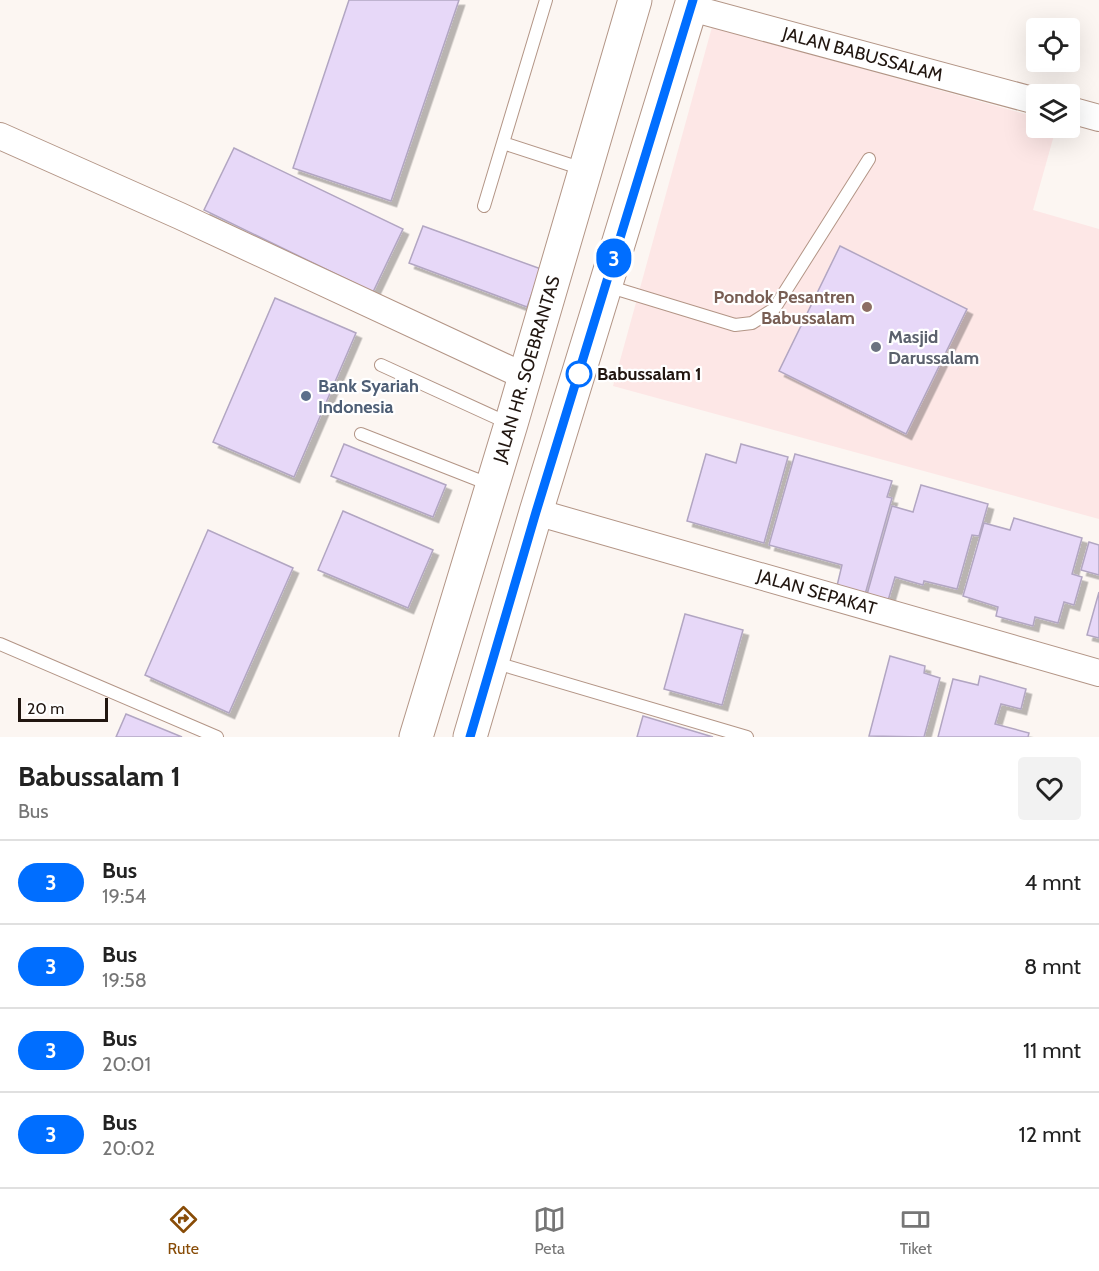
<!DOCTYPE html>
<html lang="id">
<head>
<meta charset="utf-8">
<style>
	body { margin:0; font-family:Cabin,sans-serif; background:#f2f2f2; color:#222; height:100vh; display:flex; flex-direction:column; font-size:22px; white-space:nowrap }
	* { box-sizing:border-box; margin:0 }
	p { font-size:20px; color:#767676 }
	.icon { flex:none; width:33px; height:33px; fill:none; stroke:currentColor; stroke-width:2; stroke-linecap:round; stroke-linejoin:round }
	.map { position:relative; height:737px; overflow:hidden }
	.details { display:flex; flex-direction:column; background:#fff; flex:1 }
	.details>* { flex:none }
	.badge { padding:0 12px; border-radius:20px; font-size:21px; line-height:39px }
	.tools { position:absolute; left:1026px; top:18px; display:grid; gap:12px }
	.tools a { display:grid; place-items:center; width:54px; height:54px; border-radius:6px; background:#fff; box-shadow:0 6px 24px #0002; font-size:30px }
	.scale { position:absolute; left:18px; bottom:15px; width:90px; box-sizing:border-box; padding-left:6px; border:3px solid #211610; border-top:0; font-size:16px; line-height:21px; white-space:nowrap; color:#211610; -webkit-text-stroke:4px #fff; paint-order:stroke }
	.map>.badge { position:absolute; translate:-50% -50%; box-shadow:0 0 0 3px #fff }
	.round { display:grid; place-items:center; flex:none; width:63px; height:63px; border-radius:6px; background:#f2f2f2 }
	.overview { display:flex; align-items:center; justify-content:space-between; height:102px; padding:0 18px }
	h1 { font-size:28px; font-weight:700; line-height:45px }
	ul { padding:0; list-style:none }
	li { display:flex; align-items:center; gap:18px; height:84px; padding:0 18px; border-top:2px solid #e0e0e0 }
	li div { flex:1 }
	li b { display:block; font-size:22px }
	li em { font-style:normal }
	li .badge { min-width:66px; font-weight:700; text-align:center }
	.tabs { display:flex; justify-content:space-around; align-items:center; height:84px; border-top:2px solid #e0e0e0; background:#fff; font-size:16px; color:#767676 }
	.tabs a { display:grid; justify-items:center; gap:3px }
	.tabs .active { color:#884c07 }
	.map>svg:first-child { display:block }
	.education { fill:#fde7e6 }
	.building { fill:#e7d8f8; stroke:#b2a6c2; stroke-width:1.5; filter:url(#shadow) }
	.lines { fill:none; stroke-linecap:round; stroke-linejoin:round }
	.service-casing { stroke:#b39586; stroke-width:14 }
	.minor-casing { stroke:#b39586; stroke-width:28 }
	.primary-casing { stroke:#b39586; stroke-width:35 }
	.service { stroke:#fff; stroke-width:12 }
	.minor { stroke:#fff; stroke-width:26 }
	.primary { stroke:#fff; stroke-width:33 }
	.line-casing { stroke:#fff; stroke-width:14 }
	.line { stroke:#006eff; stroke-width:9 }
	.education-dot { fill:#8d6e63; stroke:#fff; stroke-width:2 }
	.worship-dot { fill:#6b7280; stroke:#fff; stroke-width:2 }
	.stop-dot { fill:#fff; stroke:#006eff; stroke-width:3 }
	.service-dot { fill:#5c6f8a; stroke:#fff; stroke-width:2 }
	.labels { text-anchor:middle; stroke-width:4.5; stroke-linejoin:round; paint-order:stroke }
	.street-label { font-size:18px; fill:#211610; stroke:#fff }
	.education-label { font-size:18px; font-weight:bold; fill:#785e54; stroke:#fff; text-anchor:end }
	.worship-label { font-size:18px; font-weight:bold; fill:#5b616d; stroke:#fff; text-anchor:start }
	.stop-label { font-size:18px; font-weight:bold; fill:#211610; stroke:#fff; text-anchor:start }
	.service-label { font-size:18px; font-weight:bold; fill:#4e5e75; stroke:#fff; text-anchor:start }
</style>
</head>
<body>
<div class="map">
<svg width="1099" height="737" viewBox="0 0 1099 737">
	<defs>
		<filter id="shadow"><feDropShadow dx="5.5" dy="5.5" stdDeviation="0" flood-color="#0004"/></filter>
	</defs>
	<rect width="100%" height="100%" fill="#fcf6f2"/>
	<!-- education -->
	<path class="education" d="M712 27 1036 117V128H1056L1033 210 1099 229V519L613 386Z"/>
	<!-- building -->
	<path class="building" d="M349 0H459L391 201 293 168Z
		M234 148 403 229 373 292 204 210Z
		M423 226 541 269 527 307 409 263Z
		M840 246 967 309 906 434 779 371Z
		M275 298 356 333 294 477 213 442Z
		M344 444 446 485 433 517 331 476Z
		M741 444 788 457 764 543 687 521 706 454 736 463Z
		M795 454 892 481 887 497 892 498 864 598 836 590 842 565 769 545Z
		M921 485 988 504 979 536 972 535 957 589 924 581 923 585 895 577 887 604 866 598 892 506 913 512Z
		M343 511 433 550 408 608 318 570Z
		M1014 518 1082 538 1072 574 1082 577 1074 605 1064 602 1058 623 1035 617 1033 626 996 616 998 607 963 596 984 523 1010 530Z
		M208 530 293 568 229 713 145 675Z
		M1089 542 1099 545V575L1081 570Z
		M1099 592V638L1087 635Z
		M685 614 743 630 722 705 664 689Z
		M890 656 925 666 924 673 940 678 924 737 869 736Z
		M980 676 1026 689 1021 709 1001 704 995 724 1029 733 1028 737H938L953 679 978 685Z
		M126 714 182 737H116Z
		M643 716 713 737H637Z"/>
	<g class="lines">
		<defs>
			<path id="service" d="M503 143 583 169
				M484 206 546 0
				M607 286 735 325 752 323 774 309 869 159
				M381 365 510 424
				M361 434 491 485
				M0 644 217 737
				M493 662 747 737"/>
			<g id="minor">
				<path id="s1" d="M691 8 1036 101"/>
				<path d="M1070 110 1099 118"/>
				<path d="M0 136 180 216 524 376"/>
				<path id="s2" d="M536 512 1099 673"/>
			</g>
			<g id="primary">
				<path id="s3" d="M416 737 511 424 635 0"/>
				<path d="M470 737 536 512 693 0"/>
			</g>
		</defs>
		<!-- service casing -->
		<use href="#service" class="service-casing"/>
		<!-- minor casing -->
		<use href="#minor" class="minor-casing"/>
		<!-- primary casing -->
		<use href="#primary" class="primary-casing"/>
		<!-- service -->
		<use href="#service" class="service"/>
		<!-- minor -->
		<use href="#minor" class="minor"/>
		<!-- primary -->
		<use href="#primary" class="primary"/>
	</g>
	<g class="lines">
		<defs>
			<path id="line" d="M470 737 536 512 693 0"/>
		</defs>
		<!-- line casing -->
		<use href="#line" class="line-casing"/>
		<!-- line -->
		<use href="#line" class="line"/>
	</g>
	<!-- markers -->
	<circle class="education-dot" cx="867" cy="307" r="6"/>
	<circle class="worship-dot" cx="876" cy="347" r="6"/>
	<circle class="stop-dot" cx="579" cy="374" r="12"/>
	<circle class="service-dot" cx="306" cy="396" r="6"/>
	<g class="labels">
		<!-- street labels -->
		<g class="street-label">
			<text dy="6" stroke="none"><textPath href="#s1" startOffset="178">JALAN BABUSSALAM</textPath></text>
			<text dy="6" stroke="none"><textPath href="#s3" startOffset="384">JALAN HR. SOEBRANTAS</textPath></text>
			<text dy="6" stroke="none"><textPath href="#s2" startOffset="292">JALAN SEPAKAT</textPath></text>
		</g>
		<!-- education labels -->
		<g class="education-label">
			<text x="855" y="303">Pondok Pesantren<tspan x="855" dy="21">Babussalam</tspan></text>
		</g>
		<!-- worship labels -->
		<g class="worship-label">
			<text x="888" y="343">Masjid<tspan x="888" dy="21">Darussalam</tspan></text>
		</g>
		<!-- stop labels -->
		<g class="stop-label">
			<text x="597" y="380">Babussalam 1</text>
		</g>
		<!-- service labels -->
		<g class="service-label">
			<text x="318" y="392">Bank Syariah<tspan x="318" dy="21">Indonesia</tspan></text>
		</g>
	</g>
</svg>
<div class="tools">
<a><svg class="icon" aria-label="locate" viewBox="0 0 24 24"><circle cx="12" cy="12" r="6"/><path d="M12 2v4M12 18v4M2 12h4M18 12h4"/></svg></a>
<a><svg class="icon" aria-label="layers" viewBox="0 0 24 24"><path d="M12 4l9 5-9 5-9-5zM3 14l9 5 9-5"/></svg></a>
</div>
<div class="scale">20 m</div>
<b class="badge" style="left:614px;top:258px;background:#006eff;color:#fff">3</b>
</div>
<section class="details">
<div class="overview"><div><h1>Babussalam 1</h1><p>Bus</p></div><a class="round"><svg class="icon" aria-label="heart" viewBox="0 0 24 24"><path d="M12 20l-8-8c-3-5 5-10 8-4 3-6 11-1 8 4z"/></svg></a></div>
<ul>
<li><span class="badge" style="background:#006eff;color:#fff">3</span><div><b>Bus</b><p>19:54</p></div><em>4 mnt</em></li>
<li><span class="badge" style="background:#006eff;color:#fff">3</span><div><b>Bus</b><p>19:58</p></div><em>8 mnt</em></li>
<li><span class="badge" style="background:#006eff;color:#fff">3</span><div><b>Bus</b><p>20:01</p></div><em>11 mnt</em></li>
<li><span class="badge" style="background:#006eff;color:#fff">3</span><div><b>Bus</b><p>20:02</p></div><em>12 mnt</em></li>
</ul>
</section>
<nav class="tabs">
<a class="active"><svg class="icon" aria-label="directions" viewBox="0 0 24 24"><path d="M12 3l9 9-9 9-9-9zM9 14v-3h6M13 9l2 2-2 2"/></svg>Rute</a>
<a><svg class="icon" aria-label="map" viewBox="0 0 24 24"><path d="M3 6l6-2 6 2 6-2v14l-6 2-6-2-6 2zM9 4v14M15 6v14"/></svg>Peta</a>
<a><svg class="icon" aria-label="tickets" viewBox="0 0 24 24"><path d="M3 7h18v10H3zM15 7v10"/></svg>Tiket</a>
</nav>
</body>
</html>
